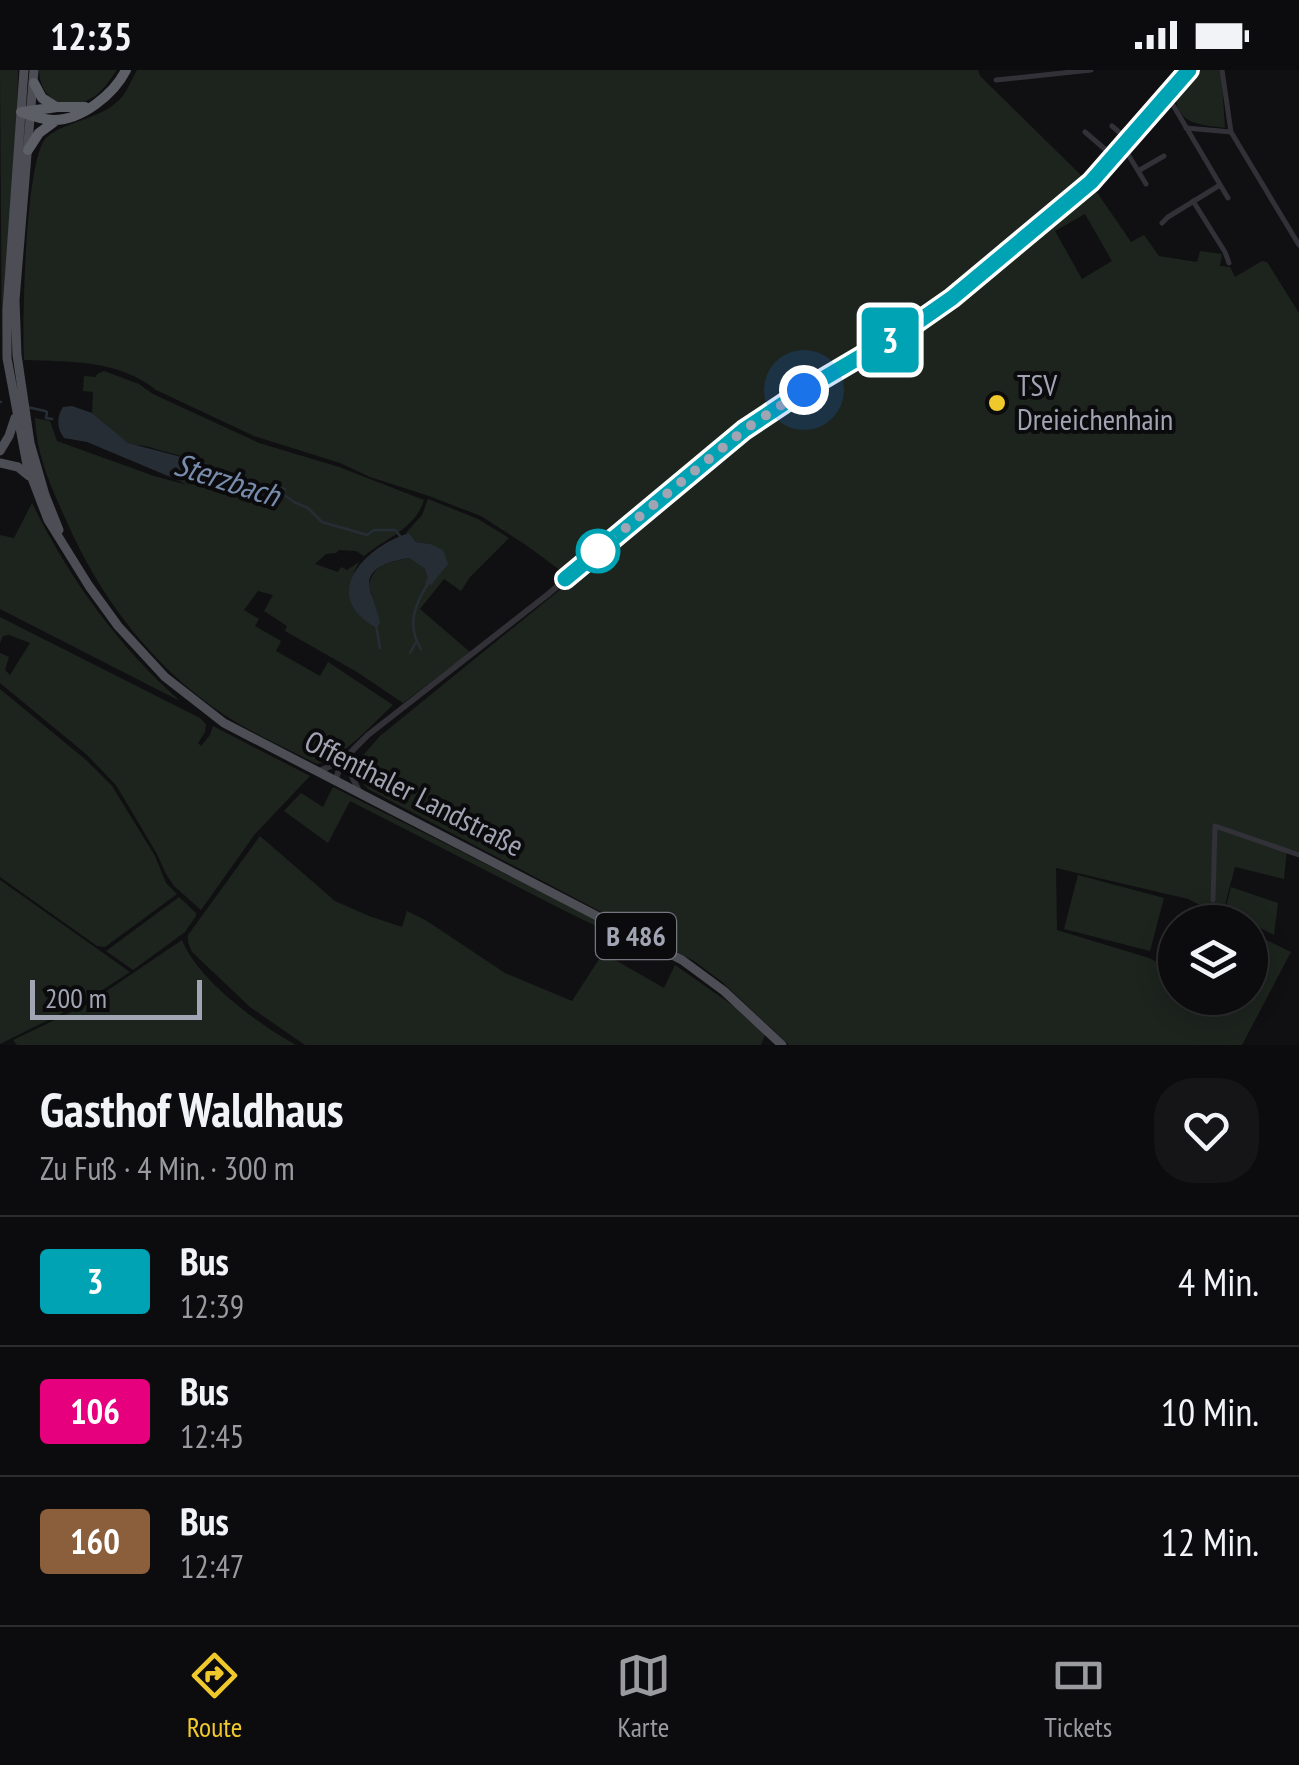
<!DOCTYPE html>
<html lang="de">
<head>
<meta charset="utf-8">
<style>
	body { margin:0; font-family:"PT Sans Narrow",sans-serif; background:#151517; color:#f1f3f6; height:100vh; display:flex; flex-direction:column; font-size:38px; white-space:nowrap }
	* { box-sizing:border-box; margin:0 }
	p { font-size:32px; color:#9a9b9e }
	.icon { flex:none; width:55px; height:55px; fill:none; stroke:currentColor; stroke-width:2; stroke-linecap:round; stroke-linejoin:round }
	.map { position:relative; height:975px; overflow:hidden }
	.sheet { display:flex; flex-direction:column; background:#0c0c0e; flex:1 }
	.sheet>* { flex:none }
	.badge { padding:0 20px; border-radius:8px; font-size:35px; line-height:65px }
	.controls { position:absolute; left:1158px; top:835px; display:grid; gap:20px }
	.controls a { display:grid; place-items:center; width:110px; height:110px; border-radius:50%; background:#0c0c0e; box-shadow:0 5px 25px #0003,0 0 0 2px #2c2c2e; font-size:50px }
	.scale { position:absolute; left:30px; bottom:25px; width:172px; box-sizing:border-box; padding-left:10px; border:5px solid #a1a4b2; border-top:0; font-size:28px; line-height:35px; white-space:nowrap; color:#a1a4b2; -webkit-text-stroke:8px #0b0b0d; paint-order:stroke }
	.you { position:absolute; width:50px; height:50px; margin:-25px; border:8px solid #fff; border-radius:50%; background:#1a73e8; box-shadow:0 0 0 15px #1a73e833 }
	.map>.badge { position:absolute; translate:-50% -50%; box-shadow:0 0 0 5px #fff }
	.round { display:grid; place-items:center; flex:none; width:105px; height:105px; border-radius:40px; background:#151517 }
	.headline { display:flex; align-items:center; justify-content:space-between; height:170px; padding:0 40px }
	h1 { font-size:48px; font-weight:600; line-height:75px }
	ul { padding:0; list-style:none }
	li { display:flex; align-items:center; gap:30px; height:130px; padding:0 40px; border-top:2px solid #2c2c2e }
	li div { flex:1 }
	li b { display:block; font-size:38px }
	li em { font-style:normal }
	li .badge { min-width:110px; font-weight:700; text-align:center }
	.status { display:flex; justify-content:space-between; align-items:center; height:70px; padding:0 50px; background:#0c0c0e; direction:ltr }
	.status svg { height:28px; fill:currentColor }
	.tab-bar { display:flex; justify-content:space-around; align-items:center; height:140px; border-top:2px solid #2c2c2e; background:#0c0c0e; font-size:28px; color:#9a9b9e }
	.tab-bar a { display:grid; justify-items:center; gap:5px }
	.tab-bar .current { color:#efc82b }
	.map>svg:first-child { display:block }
	.green { fill:#1d241e; fill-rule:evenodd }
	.water { fill:#272d35 }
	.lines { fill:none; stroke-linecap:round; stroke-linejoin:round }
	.stream { stroke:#272d35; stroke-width:2.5 }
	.minor { stroke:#313137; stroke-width:5 }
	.tertiary { stroke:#313137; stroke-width:6 }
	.primary { stroke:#4d4e55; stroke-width:9 }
	.motorway { stroke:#5d5f67; stroke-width:10 }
	.line-casing { stroke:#fff; stroke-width:22 }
	.line { stroke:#00a3b4; stroke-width:15 }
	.walk { stroke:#a1a4b2; stroke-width:10; stroke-dasharray:0 18 }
	.poi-dot { fill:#efc82b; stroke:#0b0b0d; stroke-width:4 }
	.stop-dot { fill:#fff; stroke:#00a3b4; stroke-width:5 }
	.labels { text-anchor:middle; stroke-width:8; stroke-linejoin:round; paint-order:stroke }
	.shield { fill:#0b0b0d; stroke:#747680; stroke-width:2.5 }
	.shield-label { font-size:28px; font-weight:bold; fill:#a1a4b2 }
	.poi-label { font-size:30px; fill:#a1a4b2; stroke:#0b0b0d; text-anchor:start }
	.street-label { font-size:30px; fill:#a1a4b2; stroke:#0b0b0d }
	.water-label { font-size:32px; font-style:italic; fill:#788dae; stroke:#0b0b0d }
</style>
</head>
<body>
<div class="status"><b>12:35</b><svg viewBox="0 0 49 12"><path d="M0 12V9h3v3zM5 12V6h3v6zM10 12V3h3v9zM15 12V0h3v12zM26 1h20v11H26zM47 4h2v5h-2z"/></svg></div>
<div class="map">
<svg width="1299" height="975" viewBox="0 0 1299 975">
	<rect width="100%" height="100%" fill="#101012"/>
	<!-- green -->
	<path class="green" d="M0 0H18C17 97 3 193 2 290Z
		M39 0H117C109 11 102 23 90 29 63 44 40 28 39 0Z
		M137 0H978L980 6 1094 118 1131 172 1144 165 1159 186 1197 192 1200 181 1222 184 1220 196 1230 197 1235 207 1262 191 1267 192 1299 243V782L1287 779 1284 809 1235 797 1225 835 1216 843 1188 829 1056 798 1057 860 1149 888 1173 900 1175 899V928H1250V862L1291 882 1242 975H789L721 911 694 891 368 719 359 708 358 691 380 666 567 514 564 503 526 475 481 446 429 426 370 407 340 393 254 366 156 320C118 289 70 292 24 290 22 255 25 85 47 67 69 49 102 50 122 27 128 19 132 9 137 0ZM1085 144 1112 191 1082 209 1055 161Z
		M1199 0H1221L1225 58C1201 55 1174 55 1176 22Z
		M104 301 139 314 153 324 259 373 339 397 424 430C415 459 386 468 364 486L356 481 339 480 336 483 326 484 315 494 338 502 341 497 347 500 359 492 354 502 373 527 368 517C374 494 387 493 409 488L425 499 431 515 430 474 416 472 409 463 405 464 422 445 428 429 478 449 509 468 470 507 461 521 444 509 420 539 470 582 403 633 357 602 285 561 287 556 264 541 273 525 258 521 244 540 259 549 255 556 281 571 276 581 320 606 328 592 393 635C374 652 341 690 317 694 286 678 252 663 223 644 152 596 100 528 66 450 51 417 36 384 35 348L50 351 57 371 154 406 187 415 168 406 177 405 202 416 217 404C204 388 171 385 150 377 143 375 133 376 126 372 115 365 106 353 95 346L92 343 93 322 83 321 84 306 96 307 97 304Z
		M32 433C69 508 117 575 180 631L0 539V465L14 468Z
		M0 547 200 648 206 654 205 662 198 673 201 676 210 665 213 656 310 706 255 764 201 840 174 816 166 804 157 784 116 715 86 684 0 613V583L9 587 5 600 10 605 30 573 9 565 3 566 0 573Z
		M0 619 86 690 112 716 155 786 166 813 177 824 105 877 97 876 0 807Z
		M333 717 601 852 622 864 621 868 567 842 350 731 328 773 284 741 301 723 323 737Z
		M260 766 335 831 369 846 402 857 407 841 427 851 505 903 572 931 601 886 617 891 664 918 675 895 735 937 765 965 761 975H305L250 937 192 882 188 872V865Z
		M1078 805 1164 828 1150 881 1064 859Z
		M0 810 130 902 84 932 0 974Z
		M1231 817 1278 833 1274 865 1225 840Z
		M179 827 196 843V846L185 862 133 900 106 881Z
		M182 870C198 910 258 954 296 975H17L13 970 86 935Z"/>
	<!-- water -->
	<path class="water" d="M72 336 92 343 128 373 208 394 215 399 217 409C197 424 189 403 168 406L87 372 64 368C57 359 56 347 63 337Z
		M409 463 416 472 430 474 443 480 448 494 431 515 425 513 428 508 425 499 409 488C392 491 363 497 370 521 373 531 378 541 380 553L377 558C318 526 364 477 409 463Z"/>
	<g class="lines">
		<!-- stream -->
		<path class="stream" d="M0 332H1
			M27 337 45 341 47 342 46 348 52 349
			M214 408 243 417 283 424 294 432 308 438 322 452 367 465 374 460H395L401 467
			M279 418 285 419
			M376 555 380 578
			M421 579C406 556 415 533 429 512
			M410 583 416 572"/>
		<!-- minor -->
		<path class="minor" d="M1222 0 1231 62
			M996 10 1091 0
			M1167 25 1228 128
			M1112 56 1128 70
			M1186 58 1231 62 1299 175
			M1085 62 1114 87
			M1123 76 1146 114
			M1138 101 1164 86
			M1193 131 1225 182 1229 193
			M1162 153 1168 147 1220 115
			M1213 830 1215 756 1299 785"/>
		<!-- tertiary -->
		<path class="tertiary" d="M351 685 350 702 359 721
			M317 702 342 691
			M336 711C338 692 355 678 368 665L547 525 744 359 804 320 909 258 952 228 1091 112 1189 0"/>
		<!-- primary -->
		<path class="primary" d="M24 0 7 240V288L27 395 48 450 89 516 118 556 165 607 224 653 682 890 724 921 782 975
			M34 0 15 230 17 285 30 373 45 425 59 460
			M0 381 9 366 15 348
			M0 393 18 397 29 406"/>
		<!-- motorway -->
		<path class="motorway" d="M34 13 42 28 56 37
			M21 42C32 46 43 50 54 50 82 50 114 24 126 0
			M22 42 57 37H85
			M28 80 39 63 54 52"/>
	</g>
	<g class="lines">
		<defs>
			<path id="line" d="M565 509 744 360 804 320 909 258 952 228 1091 112 1189 0"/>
		</defs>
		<!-- line casing -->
		<use href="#line" class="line-casing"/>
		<!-- line -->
		<use href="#line" class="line"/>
		<!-- walk -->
		<path class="walk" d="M598 481 744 360 804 320"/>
	</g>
	<!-- markers -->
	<circle class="poi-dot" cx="997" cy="333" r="10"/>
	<circle class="stop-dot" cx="598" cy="481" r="20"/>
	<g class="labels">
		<!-- shield labels -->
		<rect class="shield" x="596" y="843" width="80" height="46" rx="8"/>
		<g class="shield-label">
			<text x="636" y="876">B 486</text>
		</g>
		<!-- poi labels -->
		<g class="poi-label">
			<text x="1017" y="326">TSV<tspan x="1017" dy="34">Dreieichenhain</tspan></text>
		</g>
		<!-- street labels -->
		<g class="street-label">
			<text transform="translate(414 724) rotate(27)" y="10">Offenthaler Landstraße</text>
		</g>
		<!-- water labels -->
		<g class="water-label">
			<text transform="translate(227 410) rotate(18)" y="11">Sterzbach</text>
		</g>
	</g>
</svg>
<div class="controls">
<a><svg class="icon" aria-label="layers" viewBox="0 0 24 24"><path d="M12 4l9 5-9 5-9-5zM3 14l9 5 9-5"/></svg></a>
</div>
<div class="scale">200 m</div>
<div class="you" style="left:804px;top:320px"></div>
<b class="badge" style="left:890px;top:270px;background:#00a3b4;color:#fff">3</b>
</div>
<section class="sheet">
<div class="headline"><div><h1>Gasthof Waldhaus</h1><p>Zu Fuß · 4 Min. · 300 m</p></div><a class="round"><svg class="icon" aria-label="heart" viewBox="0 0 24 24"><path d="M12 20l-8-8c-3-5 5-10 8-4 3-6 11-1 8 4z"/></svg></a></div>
<ul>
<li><span class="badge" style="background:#00a3b4;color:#fff">3</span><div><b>Bus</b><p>12:39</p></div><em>4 Min.</em></li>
<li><span class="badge" style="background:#e6007e;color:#fff">106</span><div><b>Bus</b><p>12:45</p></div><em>10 Min.</em></li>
<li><span class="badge" style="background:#8b5e3c;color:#fff">160</span><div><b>Bus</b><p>12:47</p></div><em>12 Min.</em></li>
</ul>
</section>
<nav class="tab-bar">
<a class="current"><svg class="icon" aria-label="directions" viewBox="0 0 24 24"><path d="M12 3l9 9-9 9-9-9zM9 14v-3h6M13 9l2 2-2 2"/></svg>Route</a>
<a><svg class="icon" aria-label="map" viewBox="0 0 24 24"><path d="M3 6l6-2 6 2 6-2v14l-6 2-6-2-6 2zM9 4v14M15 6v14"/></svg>Karte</a>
<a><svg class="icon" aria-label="tickets" viewBox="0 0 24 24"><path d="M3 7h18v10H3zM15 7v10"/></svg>Tickets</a>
</nav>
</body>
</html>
